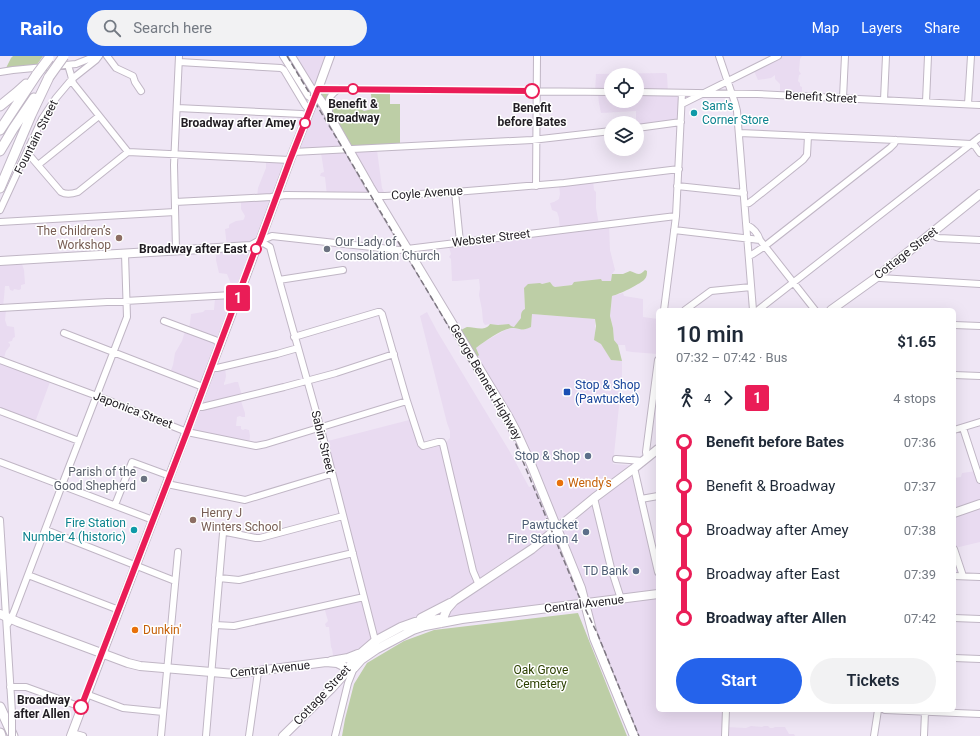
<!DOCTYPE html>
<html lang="en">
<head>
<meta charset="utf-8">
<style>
	body { margin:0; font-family:Roboto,sans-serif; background:#f2f2f3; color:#1f2937; height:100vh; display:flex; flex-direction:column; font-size:15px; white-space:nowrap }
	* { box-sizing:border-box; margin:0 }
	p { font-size:13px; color:#747a83 }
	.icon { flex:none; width:22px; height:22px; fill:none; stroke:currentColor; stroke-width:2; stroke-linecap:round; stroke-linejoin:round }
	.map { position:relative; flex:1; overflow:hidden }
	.side { position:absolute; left:656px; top:252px; width:300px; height:404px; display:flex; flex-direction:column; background:#fff; border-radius:6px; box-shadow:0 4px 16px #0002 }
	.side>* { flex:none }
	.badge { padding:0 8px; border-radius:3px; font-size:14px; line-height:26px }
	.buttons { position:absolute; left:604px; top:12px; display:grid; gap:8px }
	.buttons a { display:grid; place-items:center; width:40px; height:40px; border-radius:50%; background:#fff; box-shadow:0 4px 16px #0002; font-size:20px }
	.map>.badge { position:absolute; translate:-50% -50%; box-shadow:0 0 0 2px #fff }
	.legs { display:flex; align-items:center; gap:6px; height:44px; padding:0 20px; font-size:13px }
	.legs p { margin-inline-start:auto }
	.overview { display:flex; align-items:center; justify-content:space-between; height:68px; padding:0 20px }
	h1 { font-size:22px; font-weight:600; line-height:30px }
	.button { display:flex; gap:8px; margin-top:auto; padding:8px 20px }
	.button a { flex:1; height:46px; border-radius:24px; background:#2563eb; color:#fff; font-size:16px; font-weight:600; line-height:46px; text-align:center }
	.button a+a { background:#f2f2f3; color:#1f2937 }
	ul { padding:0 20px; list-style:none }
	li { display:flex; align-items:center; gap:14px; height:44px; font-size:15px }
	li i { display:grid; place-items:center; width:6px; height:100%; margin:0 5px; background:currentColor }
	li i::after { content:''; width:10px; height:10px; margin:-5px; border:3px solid; border-radius:50%; background:#fff }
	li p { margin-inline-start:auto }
	li:first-child i { background:linear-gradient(#0000 50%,currentColor 0) }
	li:last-child i { background:linear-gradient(currentColor 50%,#0000 0) }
	header { display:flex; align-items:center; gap:24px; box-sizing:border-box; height:56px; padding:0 20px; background:#2563eb; color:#fff }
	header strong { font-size:19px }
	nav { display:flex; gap:22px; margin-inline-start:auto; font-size:14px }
	.search { width:280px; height:36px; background:#f2f2f3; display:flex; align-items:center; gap:10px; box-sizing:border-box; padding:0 14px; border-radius:22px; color:#747a83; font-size:15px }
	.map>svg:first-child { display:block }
	.built { fill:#e9dbf1; fill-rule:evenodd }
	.green { fill:#bdcea6 }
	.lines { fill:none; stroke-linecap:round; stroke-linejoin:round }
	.minor-casing { stroke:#c0b6c5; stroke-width:8 }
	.major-casing { stroke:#c0b6c5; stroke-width:10 }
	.highway-casing { stroke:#c0b6c5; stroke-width:11 }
	.minor { stroke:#fff; stroke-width:6 }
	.major { stroke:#fff; stroke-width:8 }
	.highway { stroke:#fff; stroke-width:9 }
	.rail { stroke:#7d7781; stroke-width:1.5; stroke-dasharray:6 3; stroke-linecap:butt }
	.minor-bridge-casing { stroke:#c0b6c5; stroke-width:8; stroke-linecap:butt }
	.highway-bridge-casing { stroke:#c0b6c5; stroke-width:11; stroke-linecap:butt }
	.minor-bridge { stroke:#fff; stroke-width:6 }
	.highway-bridge { stroke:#fff; stroke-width:9 }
	.line-1-casing { stroke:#fff; stroke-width:9 }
	.line-1 { stroke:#ea1d57; stroke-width:6 }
	.stop-1-dot { fill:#fff; stroke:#ea1d57; stroke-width:2 }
	.culture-dot { fill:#0f9aa8; stroke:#fff; stroke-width:1.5 }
	.education-dot { fill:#8d6e63; stroke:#fff; stroke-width:1.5 }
	.worship-dot { fill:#6b7280; stroke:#fff; stroke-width:1.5 }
	.transit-dot { fill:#1a4fb4; stroke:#fff; stroke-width:1.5 }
	.service-dot { fill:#5c6f8a; stroke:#fff; stroke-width:1.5 }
	.food-dot { fill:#e8710a; stroke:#fff; stroke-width:1.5 }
	.labels { text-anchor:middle; stroke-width:3; stroke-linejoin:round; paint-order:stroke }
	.street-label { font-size:12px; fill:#211d23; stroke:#fff }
	.stop-label { font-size:12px; font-weight:bold; fill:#211d23; stroke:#fff; text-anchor:end }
	.culture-label { font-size:12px; fill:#0d838f; stroke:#fff; text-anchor:start }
	.education-label { font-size:12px; fill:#785e54; stroke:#fff; text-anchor:end }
	.worship-label { font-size:12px; fill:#5b616d; stroke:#fff; text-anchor:start }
	.transit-label { font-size:12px; fill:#164399; stroke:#fff; text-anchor:start }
	.service-label { font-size:12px; fill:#4e5e75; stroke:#fff; text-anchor:end }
	.food-label { font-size:12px; fill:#c56008; stroke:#fff; text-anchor:start }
	.park-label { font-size:12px; fill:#2c4000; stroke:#fff }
</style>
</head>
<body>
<header>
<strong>Railo</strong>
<div class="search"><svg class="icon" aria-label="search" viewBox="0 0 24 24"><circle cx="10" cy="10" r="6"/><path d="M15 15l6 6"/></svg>Search here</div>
<nav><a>Map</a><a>Layers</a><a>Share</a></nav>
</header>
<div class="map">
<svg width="980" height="680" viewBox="0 0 980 680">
	<rect width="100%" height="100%" fill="#efe6f5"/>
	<!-- built -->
	<path class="built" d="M292 0H331L318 37Z
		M780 0H802L800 3 799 15 801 18 799 19 798 25 800 27V30L802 31V41L780 40V28L775 23V19L771 22 758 24 754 15Z
		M665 17 667 18 668 37 702 39 688 46 683 51 681 67 637 71V67L636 66V55L601 57 599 47 598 38 595 37 596 18ZM611 19H637V45H611Z
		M314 43 377 94 382 132 386 140H327L325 121 320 120 321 117 324 116 321 97 294 98Z
		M266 104 289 105 242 232 233 227 231 228 227 218 219 217 216 204V194L227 192 225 173 229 172V169L230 168 236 165 243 164 244 163 245 160 241 153V145L257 142 258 132 266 112Z
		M593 124 594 134 596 136V152L599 169H609L610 194 615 214 612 218 611 225H602L555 231 553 230 550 226 524 232 525 253 521 262 518 268 514 271 511 270 509 268 498 269 490 268 485 269 483 266 482 254 479 239 480 232 479 223 456 225H452L451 203 449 201 451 198 448 188 560 174 559 162 557 156 552 154 550 147 554 146 559 143 560 138 559 129Z
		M0 205H21L24 214 25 228 21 229V233L19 234 14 233 13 235 10 234 9 230H5L3 252 6 254 5 264 7 270 14 271 15 281 13 282 12 285 8 286 10 288V290L6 295 3 306 50 326 34 369 0 357Z
		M623 237 624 240 643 243V261L658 263V298L632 296 626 295 625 289H618L614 284 613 272 610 260 612 240Z
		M239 240 212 311 225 312 226 320 225 325 224 327V329L235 326H238L243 343 241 345 245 357V361H242L240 360 237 361 236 370H241V373L243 374 245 373 249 374 250 380 249 389 188 377 204 332 170 317 173 309 175 297 182 285 185 275 188 274 190 267 191 258 203 256 205 254H214L215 242Z
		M427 256 437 275 510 396 529 431 538 428 530 406 474 304 476 292 484 286 505 274 513 272 524 274 531 270 532 258 595 263V276L611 304 622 305V321L613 408 638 410 634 413 658 514V654H726V671L746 672 751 670 762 671 764 670H768L770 672H773L775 671H785L789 678H794L795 680H634L584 550 470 563 415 574 360 608 353 621 334 605 332 593 331 591 329 571H326L325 568 328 565 324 551 364 542 324 386 413 363 422 390 447 388 446 386 450 382V375L447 367 420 260Z
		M976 415 980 424V486L955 492 963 520 954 521V429H956L954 422 961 421 962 417Z"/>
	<!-- green -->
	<path class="green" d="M13 0H43L36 10 6 12 11 2Z
		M336 34 333 38 329 49 336 52 361 53 364 55 372 53 371 38H376L377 35H386V38H390V48H400V87H396L395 92 353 95 318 37Z
		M645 214 647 215C647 218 647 221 644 224 638 229 620 238 612 240L610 260 613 272 614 284 618 289 622 305 611 304 601 288 594 284 596 270 595 263 532 258 531 271C520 276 521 272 512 272 502 273 485 285 476 292L479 299 474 304 458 276C461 274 464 272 467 271 475 271 485 276 490 268L498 269 509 268 511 270 514 271 521 262C521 258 521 255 525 253L524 232 528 228 540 227 542 228 550 226 553 230 555 231 572 229 574 226 601 223 602 225H611L612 218H623L630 215C637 217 639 221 645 214Z
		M578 557 627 680H342L345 663 354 628 367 607 404 585 434 574Z"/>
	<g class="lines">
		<defs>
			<path id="minor" d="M107 0 116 12 133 20 135 26 141 35
				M283 0 308 40 314 44
				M292 0 316 39
				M719 0 735 47 737 55 753 254
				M179 6 281 12 284 14 305 49 310 55
				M68 9 71 19 73 27 128 96 290 104
				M0 16 13 14 76 8 96 0
				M318 33 611 36
				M637 36 757 38 980 49
				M843 42 845 0
				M884 44 886 0
				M926 46 928 0
				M682 48 778 0
				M968 48 971 0
				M177 52 302 58 308 60
				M329 55C327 45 329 39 339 33
				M637 72 681 66
				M739 77 896 84 971 88 975 90 980 97
				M293 96 532 84 611 75
				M26 98 31 101 61 136C66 139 72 138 78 136L128 96
				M38 109 99 60
				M536 130 537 0
				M677 130 744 137
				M455 136 460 186
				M175 146 271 141 286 139 385 140 455 136 564 127 679 113
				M745 148 749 147 753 144 803 104 807 99 808 80
				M0 154 42 63 56 42 72 23 96 4 99 0
				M0 166 175 156
				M747 169C753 172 758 178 760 184L815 254
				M674 174 760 184
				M932 176 936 181 939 182 980 184
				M260 185 270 191 274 206 322 377 376 588
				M260 185 272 180 399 194 676 160
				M176 194 174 109 179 0
				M749 200 753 198 765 190 890 92 894 88 896 84
				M877 221 880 222 980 228
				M279 224 343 214
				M0 252 232 239H239
				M664 254 676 160 682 37
				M685 254 711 235 751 231
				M758 254 980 81
				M164 265 215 284 221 288
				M954 269 980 270
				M64 277 203 331
				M294 281 378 256H380L382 258 407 345 421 388 423 390 438 386H442L443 388 473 515 479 529
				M0 304 97 340 187 376 256 390 266 388 407 345
				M212 312H217L277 298 298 292
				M954 319 980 320
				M196 351H202L284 331 336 317 394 298
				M0 355 79 385
				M963 372 980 424
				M954 374 980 366
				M647 402 646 396 658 304
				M616 403 643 405
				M0 406 153 464
				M633 413 635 416 658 516
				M167 428 245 444 331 418
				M594 442 611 512 621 543
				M641 443 658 440
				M115 449 132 406 170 420
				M0 464 12 657
				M46 474 175 525
				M954 493 963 520
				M28 519 119 554
				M954 520 980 521
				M219 522 239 524 353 497
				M954 562 980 563
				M7 569 11 563 15 553 62 429 127 261 125 198
				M215 569 234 570 364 541
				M954 602 980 603
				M10 631H26L81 651
				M86 638 123 652 163 656
				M885 654 980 658
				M72 677 83 680
				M161 680 178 496
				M206 680 223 477 226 476 256 482H260L343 460
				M249 680 258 616
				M335 680 348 627 354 612
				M725 680 726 654
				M874 680 878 654
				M924 680 925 656"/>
			<path id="major" d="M316 39C322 45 325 51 329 59L370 131 508 360 516 375 531 408 575 517 581 532 594 582 634 680
				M0 205 251 190 260 185
				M831 254 877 221 980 138
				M954 457 980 448
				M0 558 18 566 128 607 140 610 235 618 326 606 337 607 349 613 354 612 361 604 377 593 413 574 425 570 462 563 658 538
				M421 562 450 547
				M441 567 447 553 454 545 532 493 594 442 633 413 658 393
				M331 605 348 602 358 598
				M71 680 188 372C210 314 233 256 254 198L260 185 290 104 314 44 330 0
				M283 680 331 633 349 613 351 608 361 597 375 585 401 571 415 566 439 563"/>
			<path id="highway" d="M0 50 16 37 26 28
				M0 74 37 18
				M0 95 13 73 34 42
				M0 132 31 59 49 21
				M0 651 13 680
				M0 677 1 680"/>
		</defs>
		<!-- minor casing -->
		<use href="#minor" class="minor-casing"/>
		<!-- major casing -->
		<use href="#major" class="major-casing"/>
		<!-- highway casing -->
		<use href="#highway" class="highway-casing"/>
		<!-- minor -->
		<use href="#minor" class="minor"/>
		<!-- major -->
		<use href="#major" class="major"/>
		<!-- highway -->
		<use href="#highway" class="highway"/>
		<!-- rail -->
		<path class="rail" d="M287 0 348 101 498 354 515 386 577 536 598 579 639 680"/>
		<defs>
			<path id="minor-bridge" d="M12 680V657"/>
			<path id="highway-bridge" d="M37 18 49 2
				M49 21 64 0"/>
		</defs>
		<!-- minor-bridge casing -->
		<use href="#minor-bridge" class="minor-bridge-casing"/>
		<!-- highway-bridge casing -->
		<use href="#highway-bridge" class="highway-bridge-casing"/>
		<!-- minor-bridge -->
		<use href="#minor-bridge" class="minor-bridge"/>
		<!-- highway-bridge -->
		<use href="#highway-bridge" class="highway-bridge"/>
	</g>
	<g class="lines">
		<defs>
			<path id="line-1" d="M81 651 187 376C209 316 232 257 254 197L260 185 290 104 318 33 532 35"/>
		</defs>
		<!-- line-1 casing -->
		<use href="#line-1" class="line-1-casing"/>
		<!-- line-1 -->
		<use href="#line-1" class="line-1"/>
	</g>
	<!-- markers -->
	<g class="stop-1-dot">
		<circle cx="353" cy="33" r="5"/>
		<circle cx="532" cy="35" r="7"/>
		<circle cx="305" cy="67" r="5"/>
		<circle cx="256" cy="193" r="5"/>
		<circle cx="81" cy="651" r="7"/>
	</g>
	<g class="culture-dot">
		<circle cx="694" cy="57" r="4"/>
		<circle cx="134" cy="474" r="4"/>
	</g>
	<g class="education-dot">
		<circle cx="119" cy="182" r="4"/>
		<circle cx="193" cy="464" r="4"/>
	</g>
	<g class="worship-dot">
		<circle cx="327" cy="193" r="4"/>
		<circle cx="144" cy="423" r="4"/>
	</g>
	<rect class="transit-dot" x="563" y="332" width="8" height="8" rx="2"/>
	<g class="service-dot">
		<circle cx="588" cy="400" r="4"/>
		<circle cx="586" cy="476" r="4"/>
		<circle cx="636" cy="515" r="4"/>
	</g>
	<g class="food-dot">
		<circle cx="560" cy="427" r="4"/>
		<circle cx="135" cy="574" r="4"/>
	</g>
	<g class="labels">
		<!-- street labels -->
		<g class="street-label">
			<text transform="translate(821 41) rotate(3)" y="4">Benefit Street</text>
			<text transform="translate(36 81) rotate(-63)" y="4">Fountain Street</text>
			<text transform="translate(427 137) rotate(-4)" y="4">Coyle Avenue</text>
			<text transform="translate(491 182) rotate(-7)" y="4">Webster Street</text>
			<text transform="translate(906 197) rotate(-38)" y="4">Cottage Street</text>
			<text transform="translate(486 326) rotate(60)" y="4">George Bennett Highway</text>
			<text transform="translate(133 354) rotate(21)" y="4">Japonica Street</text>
			<text transform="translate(323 386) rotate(76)" y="4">Sabin Street</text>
			<text transform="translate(584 548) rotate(-7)" y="4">Central Avenue</text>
			<text transform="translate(270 613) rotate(-6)" y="4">Central Avenue</text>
			<text transform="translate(322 639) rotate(-47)" y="4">Cottage Street</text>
		</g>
		<!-- stop labels -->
		<g class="stop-label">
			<text x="353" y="52" text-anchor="middle">Benefit &amp;<tspan x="353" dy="14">Broadway</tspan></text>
			<text x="532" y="56" text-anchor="middle">Benefit<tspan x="532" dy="14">before Bates</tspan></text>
			<text x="296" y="71">Broadway after Amey</text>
			<text x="247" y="197">Broadway after East</text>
			<text x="70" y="648">Broadway<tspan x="70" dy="14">after Allen</tspan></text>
		</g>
		<!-- culture labels -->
		<g class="culture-label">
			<text x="702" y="54">Sam's<tspan x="702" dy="14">Corner Store</tspan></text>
			<text x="126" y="471" text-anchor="end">Fire Station<tspan x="126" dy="14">Number 4 (historic)</tspan></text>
		</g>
		<!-- education labels -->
		<g class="education-label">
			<text x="111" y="179">The Children’s<tspan x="111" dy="14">Workshop</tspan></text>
			<text x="201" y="461" text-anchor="start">Henry J<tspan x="201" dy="14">Winters School</tspan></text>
		</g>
		<!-- worship labels -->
		<g class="worship-label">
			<text x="335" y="190">Our Lady of<tspan x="335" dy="14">Consolation Church</tspan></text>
			<text x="136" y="420" text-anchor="end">Parish of the<tspan x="136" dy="14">Good Shepherd</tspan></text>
		</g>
		<!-- transit labels -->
		<g class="transit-label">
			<text x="575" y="333">Stop &amp; Shop<tspan x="575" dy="14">(Pawtucket)</tspan></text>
		</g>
		<!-- service labels -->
		<g class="service-label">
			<text x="580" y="404">Stop &amp; Shop</text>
			<text x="578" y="473">Pawtucket<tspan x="578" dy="14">Fire Station 4</tspan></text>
			<text x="628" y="519">TD Bank</text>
		</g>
		<!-- food labels -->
		<g class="food-label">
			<text x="568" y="431">Wendy's</text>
			<text x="143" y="578">Dunkin'</text>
		</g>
		<!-- park labels -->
		<g class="park-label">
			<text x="541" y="618">Oak Grove<tspan x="541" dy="14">Cemetery</tspan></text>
		</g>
	</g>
</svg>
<div class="buttons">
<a><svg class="icon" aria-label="locate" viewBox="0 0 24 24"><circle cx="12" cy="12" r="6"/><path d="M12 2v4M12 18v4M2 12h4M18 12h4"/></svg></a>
<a><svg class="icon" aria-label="layers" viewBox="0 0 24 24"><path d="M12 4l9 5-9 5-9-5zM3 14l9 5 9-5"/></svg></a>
</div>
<b class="badge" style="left:238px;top:242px;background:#ea1d57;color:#fff">1</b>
<section class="side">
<div class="overview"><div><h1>10 min</h1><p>07:32 – 07:42 · Bus</p></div><b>$1.65</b></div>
<div class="legs"><svg class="icon" aria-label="walk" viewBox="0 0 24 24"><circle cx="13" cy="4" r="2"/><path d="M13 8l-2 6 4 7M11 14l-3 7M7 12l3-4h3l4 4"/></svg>4<svg class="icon" aria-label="forward" viewBox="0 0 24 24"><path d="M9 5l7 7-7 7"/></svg><b class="badge" style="background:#ea1d57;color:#fff">1</b><p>4 stops</p></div>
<ul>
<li><i style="color:#ea1d57"></i><b>Benefit before Bates</b><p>07:36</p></li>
<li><i style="color:#ea1d57"></i><span>Benefit &amp; Broadway</span><p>07:37</p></li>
<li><i style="color:#ea1d57"></i><span>Broadway after Amey</span><p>07:38</p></li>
<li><i style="color:#ea1d57"></i><span>Broadway after East</span><p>07:39</p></li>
<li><i style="color:#ea1d57"></i><b>Broadway after Allen</b><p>07:42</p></li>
</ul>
<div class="button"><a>Start</a><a>Tickets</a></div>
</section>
</div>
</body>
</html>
